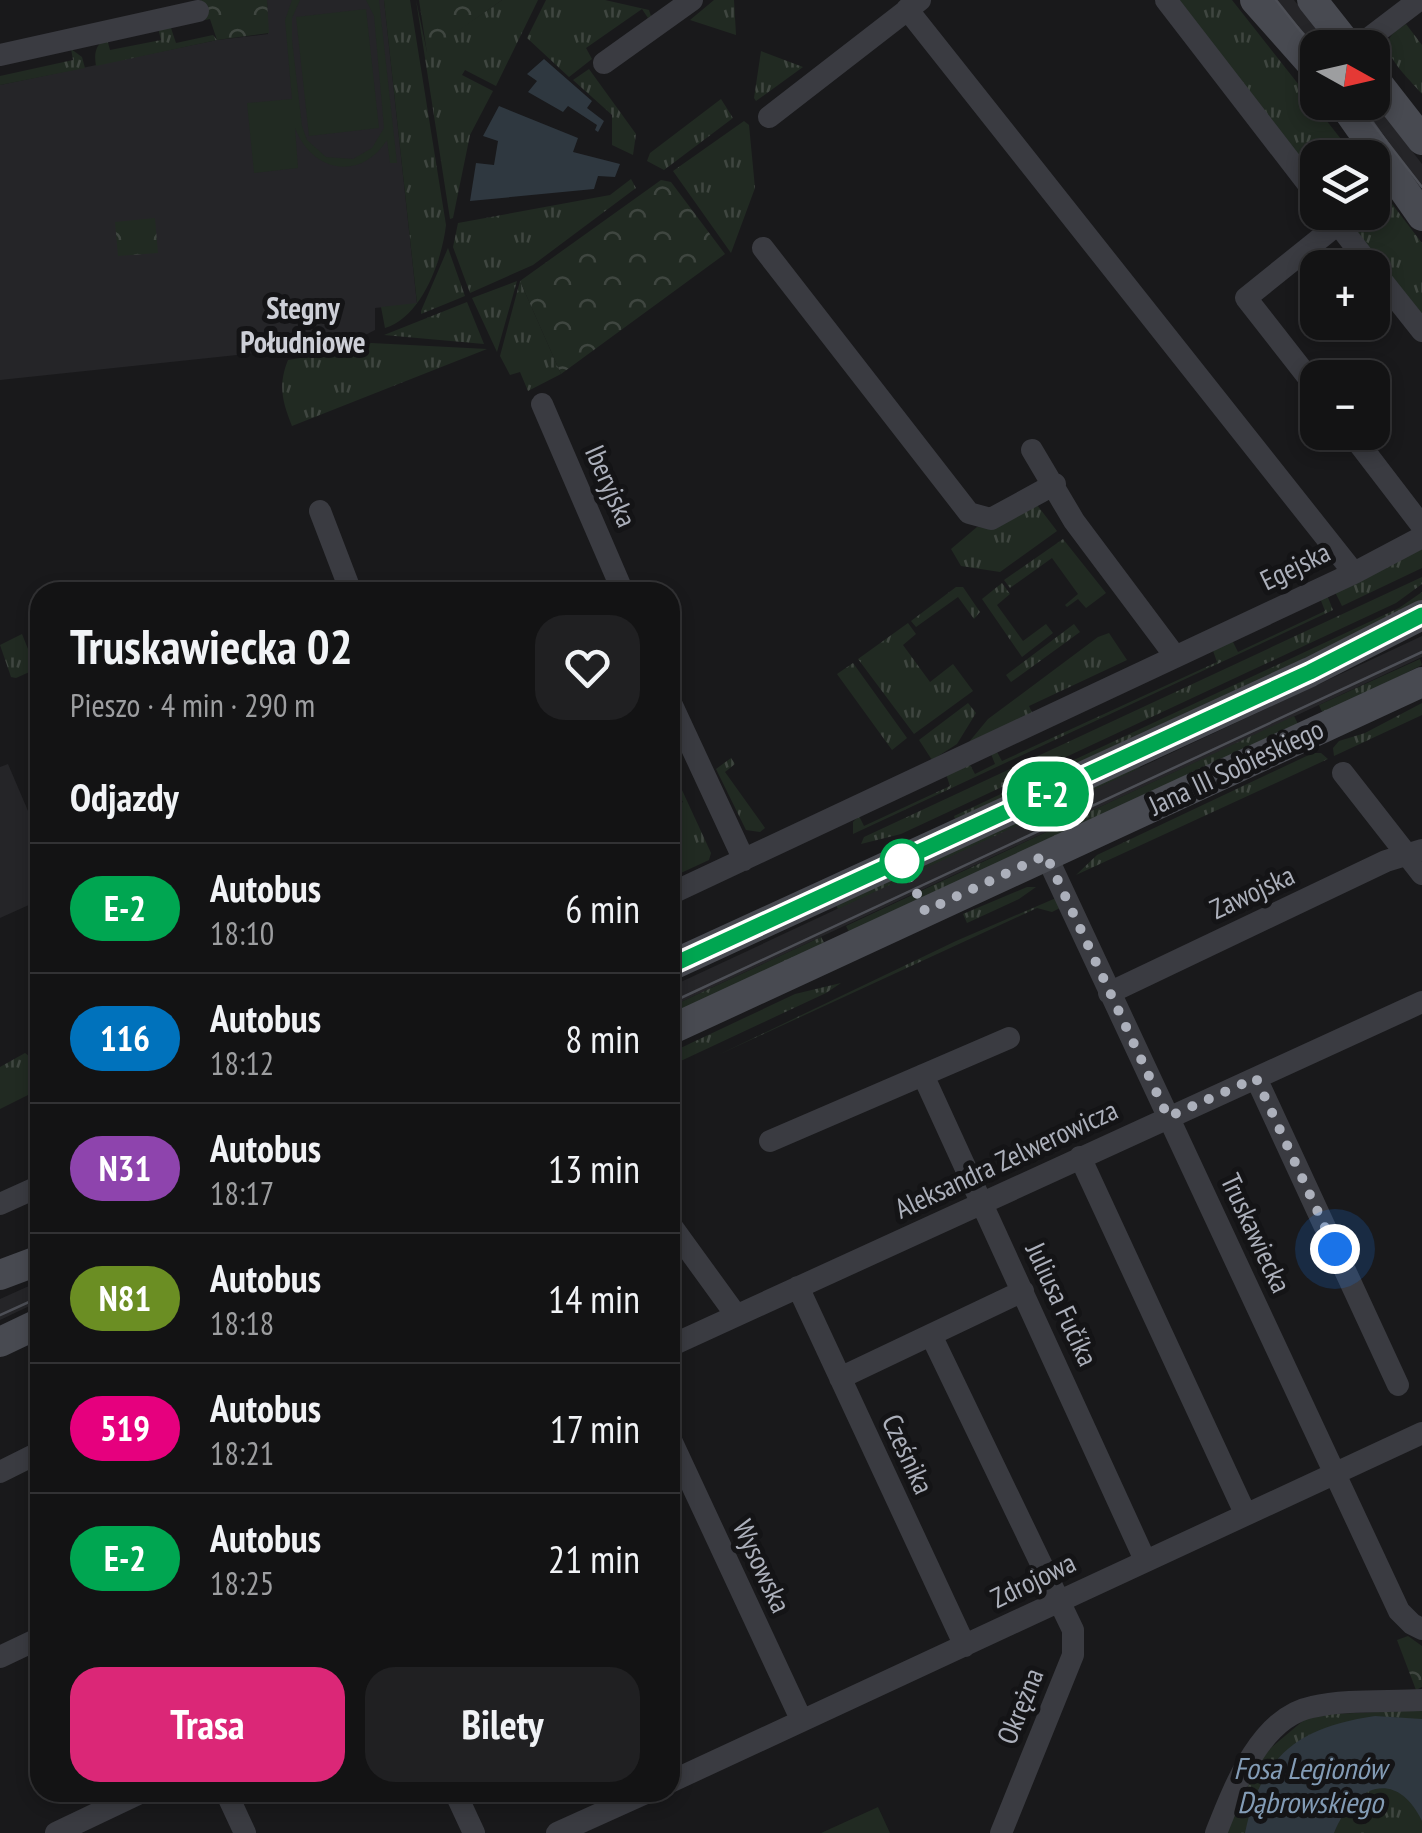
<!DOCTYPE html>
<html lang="pl">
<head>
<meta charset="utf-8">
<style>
	body { margin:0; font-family:"PT Sans Narrow",sans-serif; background:#202022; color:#f1f3f6; height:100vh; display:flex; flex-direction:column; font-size:38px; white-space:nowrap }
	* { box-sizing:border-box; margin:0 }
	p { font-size:32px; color:#9d9ea0 }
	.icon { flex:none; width:55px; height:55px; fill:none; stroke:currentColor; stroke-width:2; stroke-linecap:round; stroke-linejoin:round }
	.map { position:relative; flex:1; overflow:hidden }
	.details { position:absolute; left:30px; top:582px; width:650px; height:1220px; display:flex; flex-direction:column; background:#131314; border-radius:30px; box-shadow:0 5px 15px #0003,0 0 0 2px #323234 }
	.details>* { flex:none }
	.badge { padding:0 20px; border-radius:32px; font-size:35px; line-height:65px }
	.needle { width:65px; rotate:98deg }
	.controls { position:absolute; left:1300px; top:30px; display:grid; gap:20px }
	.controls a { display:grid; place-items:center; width:90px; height:90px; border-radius:20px; background:#131314; box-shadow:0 5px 15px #0003,0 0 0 2px #323234; font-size:50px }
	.you { position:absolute; width:50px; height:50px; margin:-25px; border:8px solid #fff; border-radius:50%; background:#1a73e8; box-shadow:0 0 0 15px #1a73e833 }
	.map>.badge { position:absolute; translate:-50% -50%; box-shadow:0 0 0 5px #fff }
	h2 { padding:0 40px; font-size:38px; line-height:90px }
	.round { display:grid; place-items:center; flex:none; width:105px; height:105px; border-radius:30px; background:#202022 }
	.headline { display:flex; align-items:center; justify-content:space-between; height:170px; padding:0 40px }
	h1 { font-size:48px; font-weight:800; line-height:75px }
	.button { display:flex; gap:20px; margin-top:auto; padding:20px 40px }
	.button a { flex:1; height:115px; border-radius:30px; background:#db2777; color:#fff; font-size:40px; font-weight:800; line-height:115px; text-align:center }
	.button a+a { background:#202022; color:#f1f3f6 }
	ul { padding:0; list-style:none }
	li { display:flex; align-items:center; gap:30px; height:130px; padding:0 40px; border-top:2px solid #323234 }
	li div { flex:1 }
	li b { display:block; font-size:38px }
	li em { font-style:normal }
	li .badge { min-width:110px; font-weight:700; text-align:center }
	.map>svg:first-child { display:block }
	.built { fill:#252528 }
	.grass { fill:url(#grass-tufts) }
	.forest { fill:url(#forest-crowns) }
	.pitch { fill:#212a22 }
	.water { fill:#2f3840 }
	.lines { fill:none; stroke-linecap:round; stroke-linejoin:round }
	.street { stroke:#3a3b41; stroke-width:22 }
	.secondary { stroke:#484a51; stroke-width:30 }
	.tram { stroke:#4d4f56; stroke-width:2.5 }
	.line-casing { stroke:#fff; stroke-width:22 }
	.line { stroke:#00a651; stroke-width:15 }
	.walk { stroke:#acb0bb; stroke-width:10; stroke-dasharray:0 18 }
	.stop-dot { fill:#fff; stroke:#00a651; stroke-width:5 }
	.labels { text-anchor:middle; stroke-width:10; stroke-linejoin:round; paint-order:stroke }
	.street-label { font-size:28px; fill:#acb0bb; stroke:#141416 }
	.neighbourhood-label { font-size:30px; font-weight:bold; fill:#cdcfd7; stroke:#141416 }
	.water-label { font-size:30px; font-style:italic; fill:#839cb6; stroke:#141416 }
</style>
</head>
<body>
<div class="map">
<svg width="1422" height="1833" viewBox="0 0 1422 1833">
	<defs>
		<pattern id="grass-tufts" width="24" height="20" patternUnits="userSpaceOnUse" patternTransform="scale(2.5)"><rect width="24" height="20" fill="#212a22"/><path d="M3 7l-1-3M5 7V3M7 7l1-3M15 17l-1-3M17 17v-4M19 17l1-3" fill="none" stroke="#3f4640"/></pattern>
		<pattern id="forest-crowns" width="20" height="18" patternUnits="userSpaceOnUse" patternTransform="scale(2.5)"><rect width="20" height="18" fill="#212a22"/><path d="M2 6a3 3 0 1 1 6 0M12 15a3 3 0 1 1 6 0" fill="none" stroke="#3f4640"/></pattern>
	</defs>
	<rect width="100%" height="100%" fill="#19191b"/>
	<!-- built -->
	<path class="built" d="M267 0H384L417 304 375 308V330L350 343 0 380V85L217 40 268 34Z
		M1271 0H1294L1331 47 1318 48 1317 62Z
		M1373 100 1422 164V194L1349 103Z
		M1422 636V657L670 1007V987Z
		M8 764 40 839V900L0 918V767Z
		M40 1281V1301L0 1320V1299Z"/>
	<!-- grass -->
	<path class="grass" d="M384 0H410L446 225C442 260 422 317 385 328L381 307 417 303Z
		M416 0 427 52 502 0H538L496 86 465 70 462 75 493 91 470 135 453 218 450 219Z
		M546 0H605L649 10 651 16 648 18 642 9 586 48 592 59 569 77 527 38Z
		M714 0H734L736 35 690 20Z
		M1175 0H1232L1310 99 1308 101 1316 112 1319 111 1355 157 1318 158 1317 183Z
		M1406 24 1422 45V94C1412 82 1386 59 1388 43 1389 34 1399 29 1406 24Z
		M158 28H171L176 43 213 35 217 40 96 66C94 54 95 44 107 39L110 50 161 40Z
		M71 49 82 57 85 68 0 85V76L73 60Z
		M761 51 803 67 756 101 754 98Z
		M589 69 636 134 633 155 612 145V115L573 80Z
		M721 99 733 118 664 170 647 161 650 153Z
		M744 121 749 125 755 188 731 253 673 171Z
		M631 179 636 188 533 265 470 293 453 247 458 223 610 195Z
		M1373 179 1422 243V316L1341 213 1372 212Z
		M448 248 465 296 421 314V311Z
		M517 281 497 352 472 298Z
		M520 281 561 374 528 391 520 372 510 375 500 356Z
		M467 302 484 344 384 335Z
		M371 343 487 349 292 426C282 401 278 385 288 360L361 348Z
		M1034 501 1057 531 1000 572 961 566 951 549 977 527 988 528Z
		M1063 539 1106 593 1086 608 1078 599 1067 607 1065 605 1078 594 1052 558 1010 588 1004 580Z
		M1422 547V568L1342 606 1335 592Z
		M1422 577V584L1396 603 901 834 861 844 864 837Z
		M1002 583 1010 594 997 605 1023 641 1046 624 1053 633 1022 657 982 599Z
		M956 587H963L980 612 974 619 958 597 916 627 911 621Z
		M1422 592V604L955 819 954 816 1399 608Z
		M1327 595 1333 610 853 834V822L859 816 864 826 950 786 946 774 969 763 975 774 995 764 991 754 997 752 1002 761 1217 662 1212 648 1232 640 1238 652 1325 611 1320 598Z
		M908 623 916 634 903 645 930 682 953 664 973 691 914 734 858 659Z
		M1074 624 1080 632 1011 682 1006 675Z
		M1109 633 1127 660 1029 706 1034 717 969 742 988 719 1098 637Z
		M22 634 36 669 16 678 11 677 0 645Z
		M1420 659 1422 665 1323 714 1319 705Z
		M853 663 907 738 892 750 837 674Z
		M968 703 976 713 957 744 932 760 919 740Z
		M1422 703V715L1334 756 1333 748 1339 741 1365 733Z
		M1294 716 1299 726 850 934 846 926Z
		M1313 753H1321L1328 759 1076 875 1097 855Z
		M731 758 735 764 725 772 765 828 760 832 746 830 716 769Z
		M1138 763 1140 768 838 909 835 903Z
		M670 764 711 853 709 860 670 878V809L683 802 670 779Z
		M1027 887H1036L1019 899 967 923 963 914Z
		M1056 898 1062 907 1052 912 1037 908 718 1055 956 941Z
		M821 937 826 946 670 1019V1007Z
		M841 983 826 993 670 1066V1053L795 994Z
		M25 1053 29 1056 40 1089 0 1109V1067Z
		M1422 1710V1833H1224L1260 1757 1310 1715Z"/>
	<!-- forest -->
	<path class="forest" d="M201 0H267L269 33 217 40 210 19 205 20Z
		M419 0H502L427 53Z
		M661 180 671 182 725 254 561 374 520 281Z
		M155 218 158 253 118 256 115 222Z
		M1408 1636 1422 1646V1687L1416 1690 1397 1640Z"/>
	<!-- pitch -->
	<path class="pitch" d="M292 0H300L292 18V40L302 126 307 140 326 157 353 159 372 148 384 128 374 16 366 0H379L397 163H390L387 140C360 182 312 172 295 128L298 168 254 173 247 103 292 99 285 20Z
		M366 9 379 128 309 136 296 17Z
		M878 1807 890 1833H821Z"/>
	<!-- water -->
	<path class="water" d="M544 59 592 101 587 108 604 121 598 132 595 130 597 125 568 106 563 112 528 92 537 81 527 74Z
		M499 106 578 138 573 152 620 164 615 177 598 176 594 189 470 201 476 163 494 165 498 141 483 136Z
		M1375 1716 1422 1719V1821C1396 1767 1353 1786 1334 1833H1245C1261 1755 1299 1727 1375 1716Z"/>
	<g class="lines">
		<!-- street -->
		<path class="street" d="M1166 0 1318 197
			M1356 48 1419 0
			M0 55 198 11
			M604 63 692 0
			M769 117 920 0
			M1331 215 1372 268
			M763 248 969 513 991 519 1055 484
			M1372 268 1422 331
			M1318 390 1246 298 1338 224
			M542 404 623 592
			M1350 432 1422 526
			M1032 450 1074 521 1175 656
			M320 511 351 592
			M1354 573 1422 537
			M670 701 744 860
			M1343 773 1422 874
			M1046 855 1399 1611 1412 1624 1422 1629
			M670 894 1354 573 907 9
			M1109 993 1386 861 1422 850
			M923 1075 1145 1560
			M1256 1078 1398 1385
			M770 1141 1009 1038
			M1080 1157 1245 1513
			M0 1204 40 1186
			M670 1224 736 1315
			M798 1287 965 1646
			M931 1335 1073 1630V1655L1001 1833
			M670 1346 1422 1002
			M840 1378 1023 1291
			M670 1438 801 1719
			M0 1472 40 1452
			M0 1657 40 1638
			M670 1782 1422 1433
			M226 1792 245 1833
			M455 1792 474 1833
			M56 1833 142 1792
			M557 1833 648 1792
			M1216 1833C1233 1790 1260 1717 1312 1707 1347 1699 1387 1702 1422 1700"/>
		<!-- secondary -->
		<path class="secondary" d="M1255 0 1318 71
			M1312 0 1350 48
			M1372 76 1422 140
			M1342 102 1422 216
			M670 966 1310 672 1422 615
			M670 1030 1422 682
			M0 1275 40 1260
			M0 1342 40 1323"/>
		<!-- tram -->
		<path class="tram" d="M1276 0 1318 53
			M1356 102 1422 187
			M670 1003 1422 652
			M0 1315 40 1297"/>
	</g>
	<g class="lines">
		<defs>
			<path id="line" d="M670 966 1310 672 1422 615"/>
		</defs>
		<!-- line casing -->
		<use href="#line" class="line-casing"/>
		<!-- line -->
		<use href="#line" class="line"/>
		<!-- walk -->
		<path class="walk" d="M902 861 925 911 1046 855 1168 1117 1256 1078 1335 1249"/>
	</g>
	<!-- markers -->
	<circle class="stop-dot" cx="902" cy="861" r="20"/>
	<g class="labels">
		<!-- street labels -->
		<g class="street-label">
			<text transform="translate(611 486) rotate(66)" y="10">Iberyjska</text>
			<text transform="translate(1295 566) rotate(-26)" y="10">Egejska</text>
			<text transform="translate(1236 767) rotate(-25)" y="10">Jana III Sobieskiego</text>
			<text transform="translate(1252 892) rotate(-25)" y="10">Zawojska</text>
			<text transform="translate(1006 1159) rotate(-25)" y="10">Aleksandra Zelwerowicza</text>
			<text transform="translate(1256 1233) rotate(65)" y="10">Truskawiecka</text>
			<text transform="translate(1062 1304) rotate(65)" y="10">Juliusa Fučíka</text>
			<text transform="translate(908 1454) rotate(65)" y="10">Cześnika</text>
			<text transform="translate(762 1566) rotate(65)" y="10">Wysowska</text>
			<text transform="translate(1033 1580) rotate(-26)" y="10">Zdrojowa</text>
			<text transform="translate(1020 1706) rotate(-68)" y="10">Okrężna</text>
		</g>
		<!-- neighbourhood labels -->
		<g class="neighbourhood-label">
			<text x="303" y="319">Stegny<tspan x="303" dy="34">Południowe</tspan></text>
		</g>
		<!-- water labels -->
		<g class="water-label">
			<text x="1310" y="1779">Fosa Legionów<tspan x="1310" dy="34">Dąbrowskiego</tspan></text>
		</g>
	</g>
</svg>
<div class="controls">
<a><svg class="needle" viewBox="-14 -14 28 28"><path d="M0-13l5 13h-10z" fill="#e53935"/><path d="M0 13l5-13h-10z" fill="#9d9ea0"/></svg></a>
<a><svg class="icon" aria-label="layers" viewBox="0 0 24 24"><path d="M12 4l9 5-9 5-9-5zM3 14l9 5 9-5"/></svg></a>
<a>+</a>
<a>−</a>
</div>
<div class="you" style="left:1335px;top:1249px"></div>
<b class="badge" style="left:1048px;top:794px;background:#00a651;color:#fff">E-2</b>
<section class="details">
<div class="headline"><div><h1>Truskawiecka 02</h1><p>Pieszo · 4 min · 290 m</p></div><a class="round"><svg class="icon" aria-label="heart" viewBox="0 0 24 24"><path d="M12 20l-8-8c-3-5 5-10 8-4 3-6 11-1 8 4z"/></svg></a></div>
<h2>Odjazdy</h2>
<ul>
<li><span class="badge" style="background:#00a651;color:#fff">E-2</span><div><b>Autobus</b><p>18:10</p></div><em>6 min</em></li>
<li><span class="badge" style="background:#0072bc;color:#fff">116</span><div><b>Autobus</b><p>18:12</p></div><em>8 min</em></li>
<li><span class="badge" style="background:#8e44ad;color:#fff">N31</span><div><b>Autobus</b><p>18:17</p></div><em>13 min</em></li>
<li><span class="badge" style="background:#6b8e23;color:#fff">N81</span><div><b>Autobus</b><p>18:18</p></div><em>14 min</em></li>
<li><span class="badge" style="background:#e6007e;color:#fff">519</span><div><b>Autobus</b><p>18:21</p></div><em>17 min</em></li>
<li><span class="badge" style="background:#00a651;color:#fff">E-2</span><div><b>Autobus</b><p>18:25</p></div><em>21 min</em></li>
</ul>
<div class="button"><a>Trasa</a><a>Bilety</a></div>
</section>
</div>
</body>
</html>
